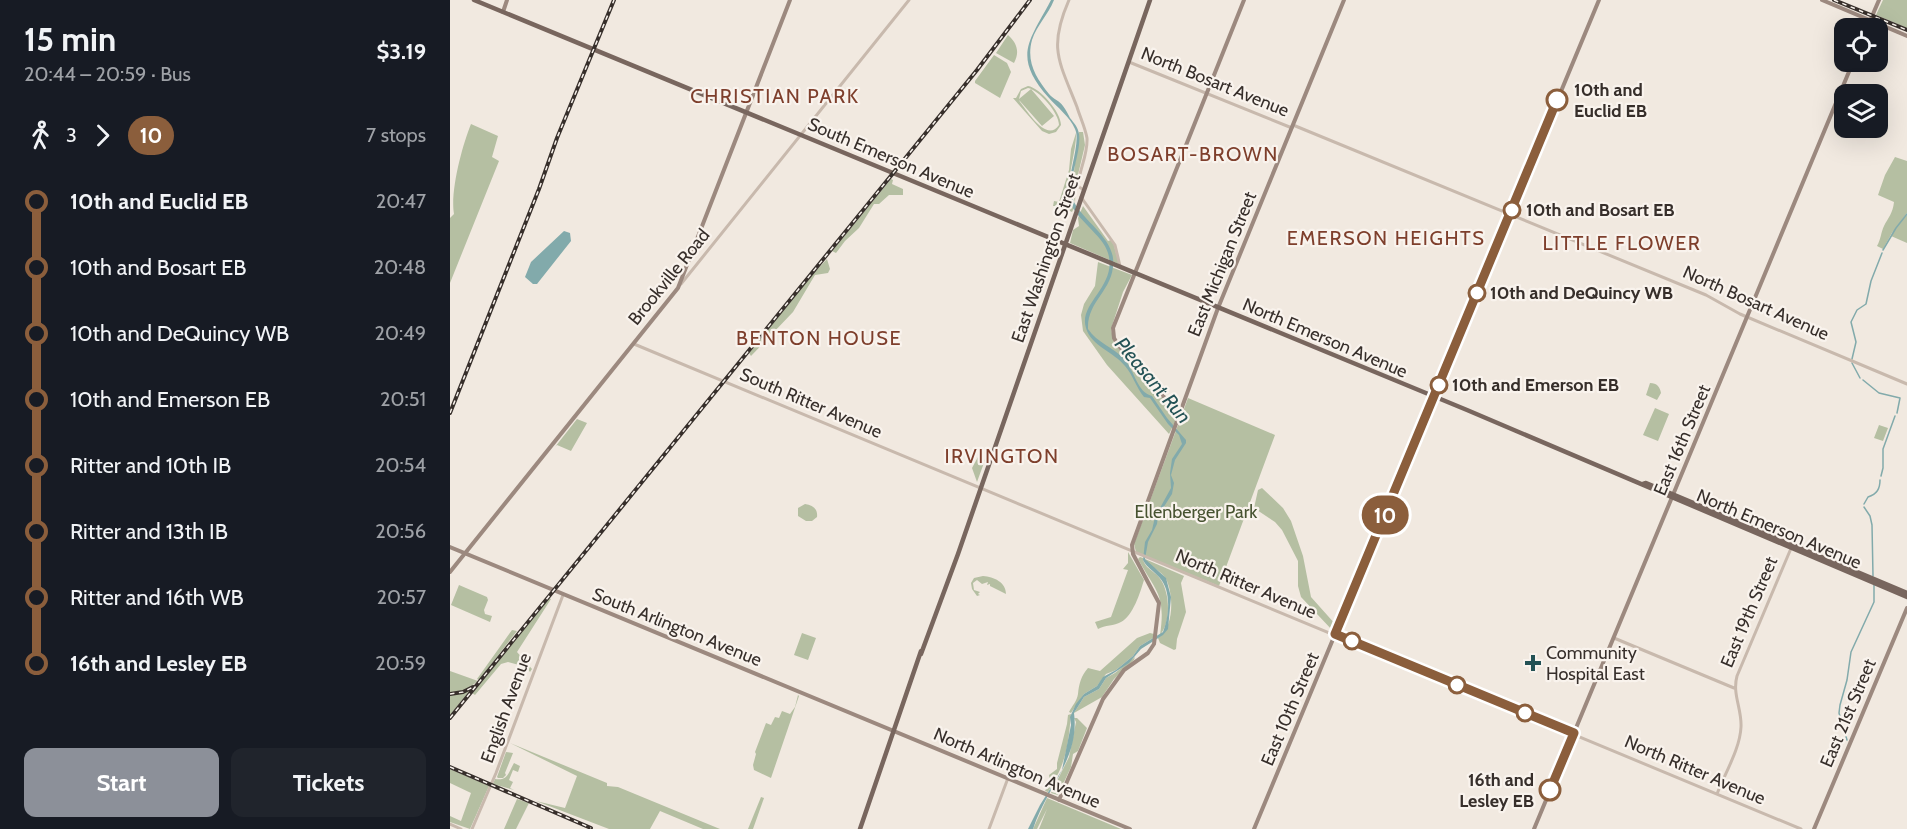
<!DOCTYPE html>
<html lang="en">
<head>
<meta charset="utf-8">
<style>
	body { margin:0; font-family:Cabin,sans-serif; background:#20242c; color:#f1f3f6; height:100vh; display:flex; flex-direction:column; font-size:22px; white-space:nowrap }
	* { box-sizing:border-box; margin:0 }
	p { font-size:20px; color:#9ea1a6 }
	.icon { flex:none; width:33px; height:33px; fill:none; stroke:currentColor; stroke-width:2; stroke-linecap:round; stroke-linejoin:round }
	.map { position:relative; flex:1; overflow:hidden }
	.panel { display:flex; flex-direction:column; background:#171b24; width:450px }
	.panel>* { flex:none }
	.badge { padding:0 12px; border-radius:20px; font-size:21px; line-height:39px }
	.tools { position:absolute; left:1384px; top:18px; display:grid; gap:12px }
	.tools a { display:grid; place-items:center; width:54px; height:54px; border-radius:12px; background:#171b24; box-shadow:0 6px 24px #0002; font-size:30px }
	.map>.badge { position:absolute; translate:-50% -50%; box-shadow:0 0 0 3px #fff }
	.legs { display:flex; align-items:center; gap:9px; height:66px; padding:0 24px; font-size:20px }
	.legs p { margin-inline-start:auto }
	.overview { display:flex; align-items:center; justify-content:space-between; height:102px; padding:0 24px }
	h1 { font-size:33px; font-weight:700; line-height:45px }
	.cta { display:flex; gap:12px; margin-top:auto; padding:12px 24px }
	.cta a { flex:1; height:69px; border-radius:12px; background:#8c9099; color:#fff; font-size:24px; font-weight:700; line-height:69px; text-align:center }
	.cta a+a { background:#20242c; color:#f1f3f6 }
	ul { padding:0 24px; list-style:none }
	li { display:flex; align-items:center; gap:21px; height:66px; font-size:22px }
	li i { display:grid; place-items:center; width:9px; height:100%; margin:0 8px; background:currentColor }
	li i::after { content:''; width:15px; height:15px; margin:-8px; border:4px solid; border-radius:50%; background:#171b24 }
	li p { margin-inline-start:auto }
	li:first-child i { background:linear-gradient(#0000 50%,currentColor 0) }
	li:last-child i { background:linear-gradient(currentColor 50%,#0000 0) }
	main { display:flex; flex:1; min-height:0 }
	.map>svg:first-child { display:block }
	.green { fill:#b5bfa2; fill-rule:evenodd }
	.water { fill:#82aaab }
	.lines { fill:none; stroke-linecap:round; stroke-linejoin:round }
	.stream { stroke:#82aaab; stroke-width:1.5 }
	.tertiary { stroke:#c8b9ad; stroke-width:3 }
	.secondary { stroke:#9c897f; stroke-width:4 }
	.primary { stroke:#78665e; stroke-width:4.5 }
	.rail-casing { stroke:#372f2b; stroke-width:4 }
	.rail { stroke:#f9f3ed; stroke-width:1.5; stroke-dasharray:4.5; stroke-linecap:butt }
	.line-1-casing { stroke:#fff; stroke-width:14 }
	.line-1 { stroke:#8b5e3c; stroke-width:9 }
	.stop-1-dot { fill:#fff; stroke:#8b5e3c; stroke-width:3 }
	.poi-dot { fill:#245255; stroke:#f9f3ed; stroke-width:2 }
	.labels { text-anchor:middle; stroke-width:4.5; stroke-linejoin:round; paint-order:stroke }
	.street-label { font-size:18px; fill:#372f2b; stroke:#f9f3ed }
	.stop-label { font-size:18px; font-weight:bold; fill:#372f2b; stroke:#f9f3ed; text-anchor:start }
	.park-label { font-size:18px; fill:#475331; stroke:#f9f3ed }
	.poi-label { font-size:18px; fill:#372f2b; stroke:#f9f3ed; text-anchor:start }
	.neighbourhood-label { font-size:20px; letter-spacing:1.5px; fill:#7e3f2c; stroke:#f9f3ed }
	.water-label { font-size:20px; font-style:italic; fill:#245255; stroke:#f9f3ed }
</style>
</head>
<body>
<main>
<section class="panel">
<div class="overview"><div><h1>15 min</h1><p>20:44 – 20:59 · Bus</p></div><b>$3.19</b></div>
<div class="legs"><svg class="icon" aria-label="walk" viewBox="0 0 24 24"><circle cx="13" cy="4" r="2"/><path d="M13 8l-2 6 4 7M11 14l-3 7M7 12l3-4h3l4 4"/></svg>3<svg class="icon" aria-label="forward" viewBox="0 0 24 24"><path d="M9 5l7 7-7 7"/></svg><b class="badge" style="background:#8b5e3c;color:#fff">10</b><p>7 stops</p></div>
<ul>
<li><i style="color:#8b5e3c"></i><b>10th and Euclid EB</b><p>20:47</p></li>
<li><i style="color:#8b5e3c"></i><span>10th and Bosart EB</span><p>20:48</p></li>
<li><i style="color:#8b5e3c"></i><span>10th and DeQuincy WB</span><p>20:49</p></li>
<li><i style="color:#8b5e3c"></i><span>10th and Emerson EB</span><p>20:51</p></li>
<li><i style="color:#8b5e3c"></i><span>Ritter and 10th IB</span><p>20:54</p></li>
<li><i style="color:#8b5e3c"></i><span>Ritter and 13th IB</span><p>20:56</p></li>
<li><i style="color:#8b5e3c"></i><span>Ritter and 16th WB</span><p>20:57</p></li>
<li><i style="color:#8b5e3c"></i><b>16th and Lesley EB</b><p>20:59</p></li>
</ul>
<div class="cta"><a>Start</a><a>Tickets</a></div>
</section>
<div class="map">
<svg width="1457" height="829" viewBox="0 0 1457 829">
	<rect width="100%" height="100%" fill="#f1e9e0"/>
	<!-- green -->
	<path class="green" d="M1433 0H1457V28L1426 15Z
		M558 35C567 43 570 52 564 63L546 53Z
		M544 55 557 63 561 72 550 98 525 83V81Z
		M578 86C590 88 611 112 611 125L606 132 599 134 592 131 563 98H566L571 89ZM578 88C589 90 609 113 609 125 597 143 578 112 570 102L569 100 592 126 604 116 581 89 569 99 571 91Z
		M21 124 48 136 42 157 49 161 0 283V218L4 214C0 192 12 146 21 124Z
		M629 132H633L635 145 626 183 625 203 622 187Z
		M626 133C627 154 611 190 624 208L622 212 610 206H603L604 201 609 202 619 170 621 149Z
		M1445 157 1457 161V213L1452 220 1457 215V243L1441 236 1443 231 1433 249 1427 246C1431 239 1431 232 1434 226 1438 218 1443 213 1444 202L1428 195 1435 175Z
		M441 179 443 180 442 184 453 189V195H439L429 204H424L409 228 395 241 386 253 382 251Z
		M633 206 658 241 661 240 663 242 669 264 620 243 623 230 629 226 628 218Z
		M377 259 380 269 378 273 365 275 343 312 301 356 299 353 359 278Z
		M648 262 682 275 673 292 661 329 664 343 726 414V420L719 434 657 365 633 331 631 315 634 304 645 286Z
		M1200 383C1207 383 1210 387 1211 393L1207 400 1196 395Z
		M738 398 825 435 769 586 686 552 684 544Z
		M1205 408 1219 414 1208 441 1193 435Z
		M127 419 137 423 121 451 107 445 105 447Z
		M1429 425 1438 428 1433 441 1424 438Z
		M528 457 535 460 527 482 522 468Z
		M812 488 833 508 841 521 853 556 861 597 886 625 883 631 851 597 848 586V561L832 530 825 522 804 508 808 490Z
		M355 504C363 505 368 509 367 517L362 521H356L348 516V508Z
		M678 552 694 580C690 593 683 616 671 622 664 626 655 625 648 629L645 622 661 617 678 570 673 569 678 563Z
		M690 557 693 558C694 569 706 571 711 580 720 594 721 622 710 635 716 594 706 592 688 559Z
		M695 559 734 576 731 583 736 612 727 639 726 649 724 650 710 643 708 638C724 628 724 595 716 579 711 570 700 568 695 559Z
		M533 576C544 577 556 582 556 594L540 586V584L537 585 538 582 532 584 527 580 523 583 524 590 530 592 528 594 530 595 527 596 522 589 521 583 524 578Z
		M9 585 37 597 38 600 34 610 35 614 42 616 40 622 1 605Z
		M99 598 101 599 67 652 82 669 80 672 72 662 69 665 58 662 51 664 25 695 22 693Z
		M62 630 67 631 29 680 27 679Z
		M352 633 366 638 358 660 344 655Z
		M700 633 704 634 703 638 690 646 683 656 666 670 656 674 647 686 634 694 621 713 619 712C622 706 627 701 628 694 629 684 631 676 638 668L650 671 687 638Z
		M685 657 684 660 664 679 652 697 624 713 634 697 649 689 656 678 665 673Z
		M0 671 28 681 16 690 0 693Z
		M21 689 0 715V695Z
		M348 695 349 696 321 778 304 770 303 765 306 754 305 752 316 723 321 725 325 717 329 718 332 711 340 714 345 707Z
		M621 714C618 748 616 763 598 792L595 791 600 781 599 775 607 769V763L617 724 618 715Z
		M624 718H627L637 728 628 751 623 754 621 767 608 795 601 793 619 757 626 722Z
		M60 743 157 783V786L168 787 270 829H253L210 811 200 829H159L86 801 115 808 127 776Z
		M56 752 63 753 55 773 56 775 53 778H48L47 777Z
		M64 763 70 766 68 772 63 770 59 780 63 782 60 788 64 790 43 784 45 779C58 781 58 773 64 763Z
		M0 769 39 786 20 829 0 822V816L11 821 21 793 0 783Z
		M311 797 314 798 303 829H298Z
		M597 798 671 829H589L597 809 587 829H583Z
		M67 799 79 803 66 829H54Z"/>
	<!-- water -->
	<path class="water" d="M601 0H604C598 15 587 25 582 40 576 62 586 78 599 94 603 99 610 101 613 106 616 110 618 114 620 118 624 123 628 127 629 134 632 153 615 185 624 202 634 221 660 236 663 258 666 290 637 299 638 329 647 343 664 347 675 360 685 372 687 392 702 396L717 418 736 440V443L725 460 721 475 724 483 722 494 708 516 707 524 698 542 695 559 716 578 721 597 718 629 713 635 691 649 679 663 656 678 649 689 634 697 624 713C630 759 596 788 583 829H578L590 805 612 770 621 725 620 717 626 704 634 694 647 686 653 677 666 670 683 656 690 646 713 632C719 617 722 590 709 577 704 571 697 568 693 560L695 542 702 530 705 517 721 488 720 473 722 459 732 444 729 435 718 424 700 398 694 397C686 387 683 375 675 366 664 352 641 346 636 328 628 303 668 286 658 253 653 235 625 219 620 201 614 182 632 143 625 129 620 117 607 107 599 98 562 56 579 42 601 0Z
		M114 231 120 233 121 241 87 284H83L75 277 81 262Z"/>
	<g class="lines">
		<!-- stream -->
		<path class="stream" d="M1433 250 1446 228 1457 214
			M1402 359 1406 342 1401 322 1407 310 1416 304 1421 281 1432 253
			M1402 363 1410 378
			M1413 380 1429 393 1450 398 1447 413
			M1431 476 1433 468V449L1445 416
			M1414 504 1418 497C1427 494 1430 489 1430 480
			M1414 507 1420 516 1422 525 1423 576
			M1397 740 1389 713 1390 705 1397 680 1401 652 1424 602V584"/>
		<!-- tertiary -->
		<path class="tertiary" d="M619 0C598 48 609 61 627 107 630 117 635 127 637 138 638 154 630 168 628 184L629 187 634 190
			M679 62 842 128
			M843 125 1256 295 1290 314 1457 384
			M631 197 665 245 670 266
			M231 284 459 0
			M184 344 1351 829
			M1164 638 1284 688
			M1267 794C1275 773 1290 749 1291 727 1292 709 1282 694 1287 676L1342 546
			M0 824 11 829
			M22 829 46 773 113 595
			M539 829 558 778"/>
		<!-- secondary -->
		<path class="secondary" d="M1372 0 1457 36
			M53 12 57 0
			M1417 28 1429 0
			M731 409 722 406 668 345 664 338 663 328 794 0
			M0 547 680 829
			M0 572 228 288 340 0
			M609 800 653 699 674 670 698 653 704 644 709 603 683 554 682 545 768 308 894 0
			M804 829 1149 0
			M1084 829 1403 62
			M1364 829 1457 608"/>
		<!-- primary -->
		<path class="primary" d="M24 0 1017 410 1457 597
			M1193 484 1196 483 1457 593
			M471 654 508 554 700 0
			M410 829 471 651"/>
		<defs>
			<path id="rail" d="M1384 0 1457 30
				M0 413 89 189 107 138 164 0
				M0 694 13 692 23 687
				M0 718 527 70 580 0
				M0 767 141 828"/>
		</defs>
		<!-- rail casing -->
		<use href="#rail" class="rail-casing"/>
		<!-- rail -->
		<use href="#rail" class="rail"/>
	</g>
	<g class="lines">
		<defs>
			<path id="line-1" d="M1100 790 1124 733 885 634 1107 100"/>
		</defs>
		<!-- line-1 casing -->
		<use href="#line-1" class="line-1-casing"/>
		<!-- line-1 -->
		<use href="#line-1" class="line-1"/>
	</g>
	<!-- markers -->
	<g class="stop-1-dot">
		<circle cx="1107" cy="100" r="10"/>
		<circle cx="1062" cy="210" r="8"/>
		<circle cx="1027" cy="293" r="8"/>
		<circle cx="989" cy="385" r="8"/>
		<circle cx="902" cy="641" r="8"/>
		<circle cx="1007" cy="685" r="8"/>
		<circle cx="1075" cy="713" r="8"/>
		<circle cx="1100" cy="790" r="10"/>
	</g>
	<path class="poi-dot" d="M1080 654h6v6h6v6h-6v6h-6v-6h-6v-6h6z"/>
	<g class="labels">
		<!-- street labels -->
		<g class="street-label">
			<text transform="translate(765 82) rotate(22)" y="6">North Bosart Avenue</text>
			<text transform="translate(441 158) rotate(23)" y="6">South Emerson Avenue</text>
			<text transform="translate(596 258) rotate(-71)" y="6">East Washington Street</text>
			<text transform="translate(772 264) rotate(-68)" y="6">East Michigan Street</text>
			<text transform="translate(219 277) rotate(-51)" y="6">Brookville Road</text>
			<text transform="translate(1306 303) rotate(24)" y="6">North Bosart Avenue</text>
			<text transform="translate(875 338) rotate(23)" y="6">North Emerson Avenue</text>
			<text transform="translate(361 403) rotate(23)" y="6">South Ritter Avenue</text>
			<text transform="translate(1232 440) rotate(-67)" y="6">East 16th Street</text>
			<text transform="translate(1329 529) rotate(23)" y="6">North Emerson Avenue</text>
			<text transform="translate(796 584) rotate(23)" y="6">North Ritter Avenue</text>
			<text transform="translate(1299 612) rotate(-67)" y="6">East 19th Street</text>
			<text transform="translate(227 627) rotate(22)" y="6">South Arlington Avenue</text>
			<text transform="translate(56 708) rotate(-70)" y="6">English Avenue</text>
			<text transform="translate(840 709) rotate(-67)" y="6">East 10th Street</text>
			<text transform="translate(1398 713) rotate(-67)" y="6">East 21st Street</text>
			<text transform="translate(567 768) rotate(23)" y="6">North Arlington Avenue</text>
			<text transform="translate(1245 770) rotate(23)" y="6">North Ritter Avenue</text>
		</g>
		<!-- stop labels -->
		<g class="stop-label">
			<text x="1124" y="96">10th and<tspan x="1124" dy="21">Euclid EB</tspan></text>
			<text x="1076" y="216">10th and Bosart EB</text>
			<text x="1040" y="299">10th and DeQuincy WB</text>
			<text x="1002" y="391">10th and Emerson EB</text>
			<text x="1084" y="786" text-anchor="end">16th and<tspan x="1084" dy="21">Lesley EB</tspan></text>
		</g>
		<!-- park labels -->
		<g class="park-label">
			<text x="746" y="518">Ellenberger Park</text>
		</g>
		<!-- poi labels -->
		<g class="poi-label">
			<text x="1096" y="659">Community<tspan x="1096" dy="21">Hospital East</tspan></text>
		</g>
		<!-- neighbourhood labels -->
		<g class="neighbourhood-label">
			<text x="325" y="103">CHRISTIAN PARK</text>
			<text x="743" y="161">BOSART-BROWN</text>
			<text x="936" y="245">EMERSON HEIGHTS</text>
			<text x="1172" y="250">LITTLE FLOWER</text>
			<text x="369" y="345">BENTON HOUSE</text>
			<text x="552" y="463">IRVINGTON</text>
		</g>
		<!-- water labels -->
		<g class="water-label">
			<text transform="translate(703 380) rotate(50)" y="7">Pleasant Run</text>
		</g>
	</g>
</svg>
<div class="tools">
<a><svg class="icon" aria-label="locate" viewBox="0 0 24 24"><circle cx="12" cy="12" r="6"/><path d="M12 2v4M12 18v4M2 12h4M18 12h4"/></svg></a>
<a><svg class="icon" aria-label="layers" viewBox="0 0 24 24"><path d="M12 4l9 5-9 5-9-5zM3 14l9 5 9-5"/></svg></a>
</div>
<b class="badge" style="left:935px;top:515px;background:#8b5e3c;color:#fff">10</b>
</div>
</main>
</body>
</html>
